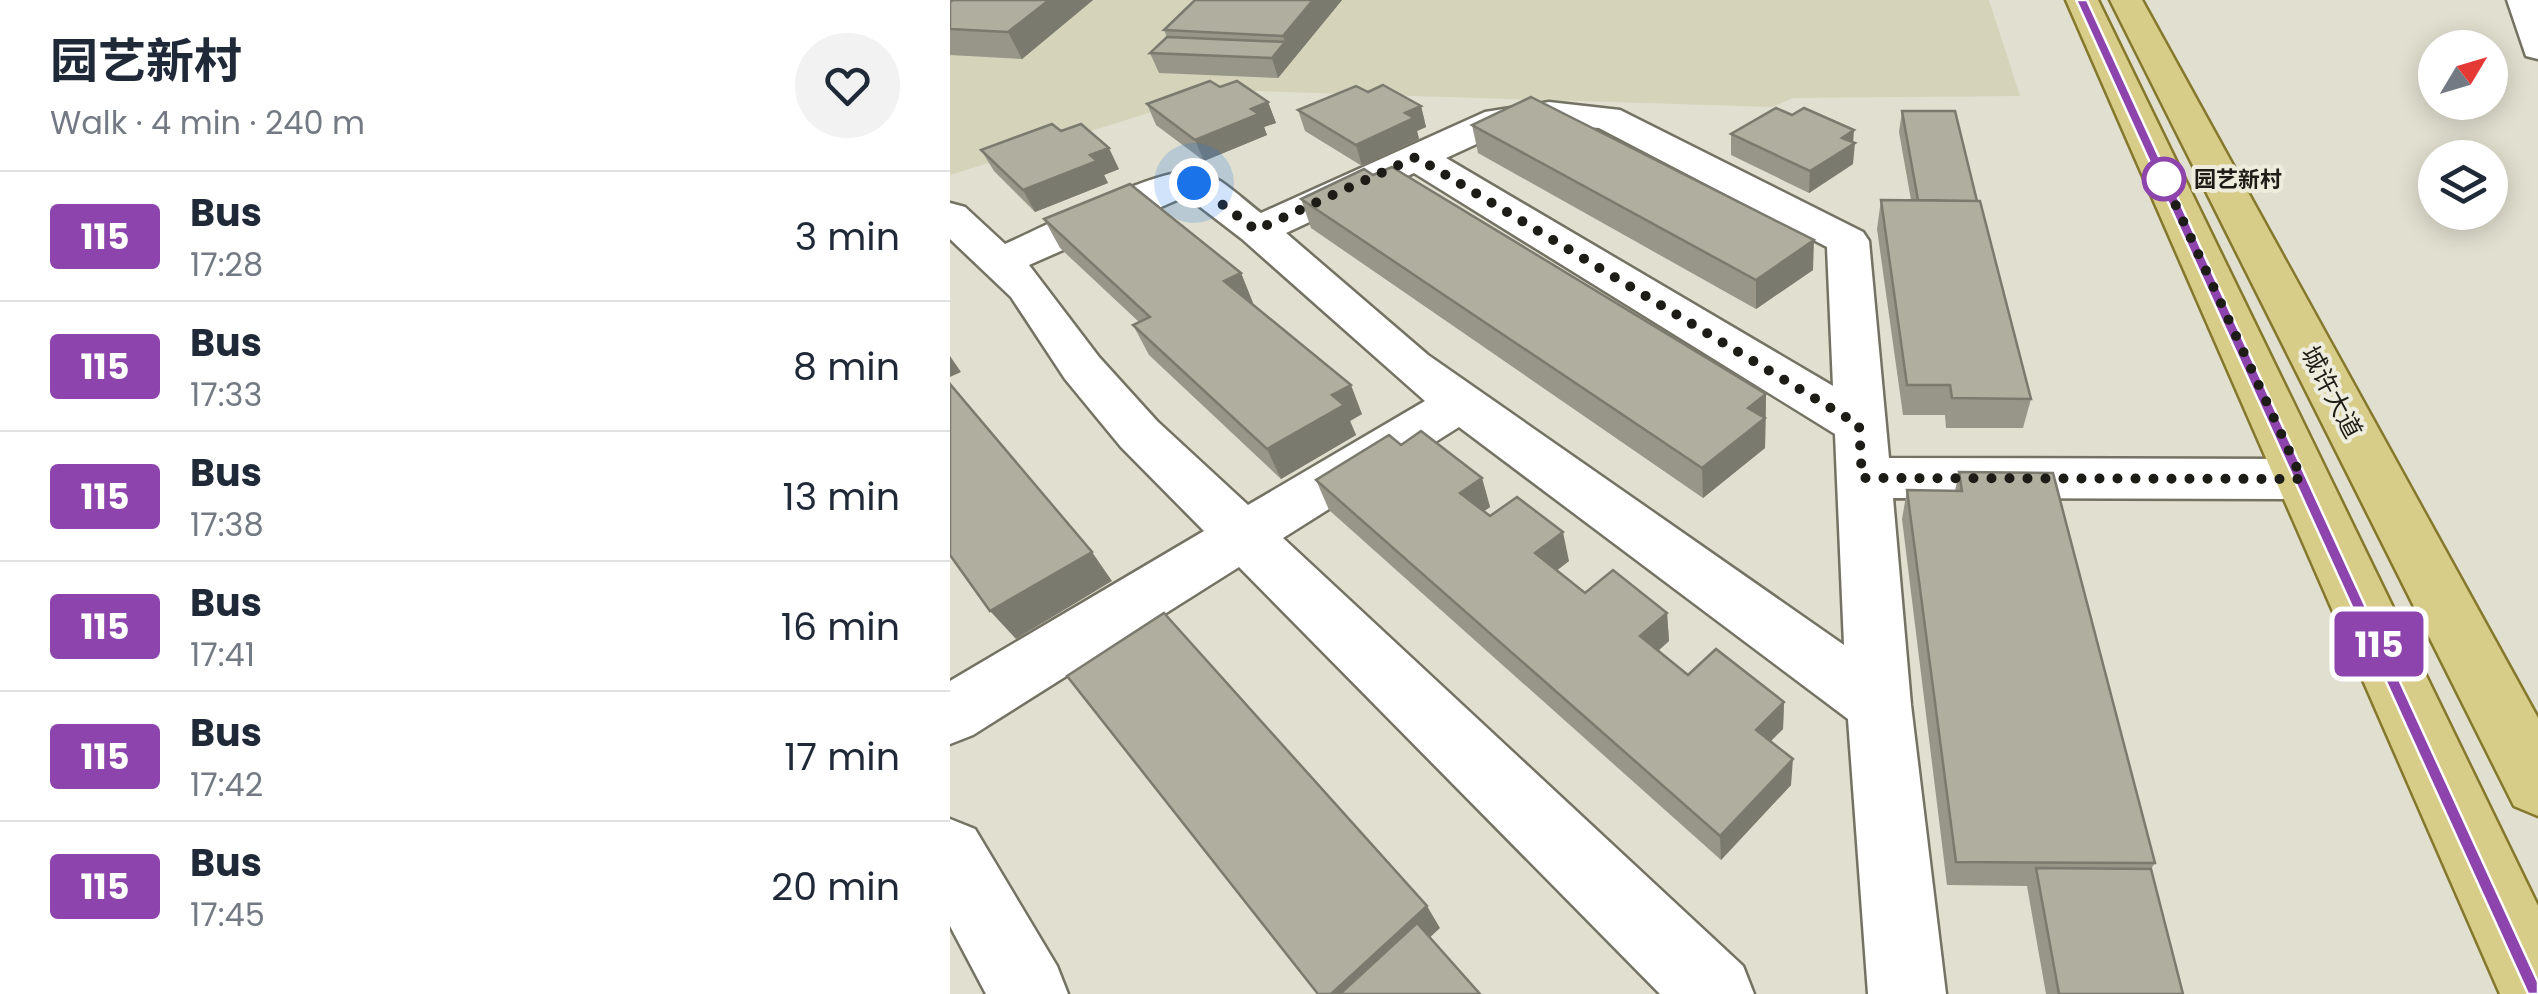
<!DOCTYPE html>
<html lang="en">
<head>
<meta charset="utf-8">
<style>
	body { margin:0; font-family:Poppins,"Noto Sans SC",sans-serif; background:#f2f2f3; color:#1f2937; height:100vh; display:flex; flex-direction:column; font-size:38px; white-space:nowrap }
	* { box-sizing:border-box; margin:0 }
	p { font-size:32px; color:#747a83 }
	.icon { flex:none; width:55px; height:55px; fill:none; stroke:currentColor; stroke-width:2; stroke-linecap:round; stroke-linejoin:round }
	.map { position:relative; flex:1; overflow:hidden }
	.drawer { display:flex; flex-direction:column; background:#fff; width:950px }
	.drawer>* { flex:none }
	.badge { padding:0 20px; border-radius:8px; font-size:35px; line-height:65px }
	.needle { width:65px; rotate:52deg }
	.fabs { position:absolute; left:1468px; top:30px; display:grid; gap:20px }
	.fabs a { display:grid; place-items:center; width:90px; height:90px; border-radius:50%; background:#fff; box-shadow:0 5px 25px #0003; font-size:50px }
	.you { position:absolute; width:50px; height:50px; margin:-25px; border:8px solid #fff; border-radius:50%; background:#1a73e8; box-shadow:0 0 0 15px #1a73e833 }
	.map>.badge { position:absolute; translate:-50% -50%; box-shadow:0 0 0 5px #fff }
	.round { display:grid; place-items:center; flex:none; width:105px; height:105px; border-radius:52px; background:#f2f2f3 }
	.headline { display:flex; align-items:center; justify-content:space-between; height:170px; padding:0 50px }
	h1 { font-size:48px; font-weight:700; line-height:75px }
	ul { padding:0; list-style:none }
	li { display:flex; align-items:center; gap:30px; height:130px; padding:0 50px; border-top:2px solid #e0e1e3 }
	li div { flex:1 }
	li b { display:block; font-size:38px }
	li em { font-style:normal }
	li .badge { min-width:110px; font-weight:700; text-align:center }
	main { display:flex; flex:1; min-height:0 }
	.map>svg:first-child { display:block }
	.built { fill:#d6d3bb }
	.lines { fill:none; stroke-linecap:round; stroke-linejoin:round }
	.minor-casing { stroke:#747263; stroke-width:5 }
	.major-casing { stroke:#85782d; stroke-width:5 }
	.minor { fill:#fff; fill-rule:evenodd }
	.major { fill:#d7cc88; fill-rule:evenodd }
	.wall { fill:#979688 }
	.shaded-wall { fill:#7b7a6f }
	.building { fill:#b0ae9e; stroke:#7b7a6f; stroke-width:2.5 }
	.line { fill:#8e44ad; stroke:#fff; stroke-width:2.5 }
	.walk { stroke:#1d1c16; stroke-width:10; stroke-dasharray:0 18 }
	.stop-dot { fill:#fff; stroke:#8e44ad; stroke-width:5 }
	.labels { text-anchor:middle; stroke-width:8; stroke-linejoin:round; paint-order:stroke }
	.far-stop-label { font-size:22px; font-weight:bold; fill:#1d1c16; stroke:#eeecdc; text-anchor:start }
	.street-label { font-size:25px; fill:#1d1c16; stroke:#eeecdc }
</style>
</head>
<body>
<main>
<section class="drawer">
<div class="headline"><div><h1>园艺新村</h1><p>Walk · 4 min · 240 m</p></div><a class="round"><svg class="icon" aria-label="heart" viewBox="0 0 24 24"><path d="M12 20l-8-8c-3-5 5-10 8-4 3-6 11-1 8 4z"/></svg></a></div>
<ul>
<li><span class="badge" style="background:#8e44ad;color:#fff">115</span><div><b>Bus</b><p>17:28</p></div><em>3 min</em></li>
<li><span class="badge" style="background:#8e44ad;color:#fff">115</span><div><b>Bus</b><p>17:33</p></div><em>8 min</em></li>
<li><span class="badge" style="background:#8e44ad;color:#fff">115</span><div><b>Bus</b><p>17:38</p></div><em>13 min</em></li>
<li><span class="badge" style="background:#8e44ad;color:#fff">115</span><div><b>Bus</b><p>17:41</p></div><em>16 min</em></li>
<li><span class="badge" style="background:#8e44ad;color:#fff">115</span><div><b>Bus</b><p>17:42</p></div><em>17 min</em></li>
<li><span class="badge" style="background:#8e44ad;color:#fff">115</span><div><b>Bus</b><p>17:45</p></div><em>20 min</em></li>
</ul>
</section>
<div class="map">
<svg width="1588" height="994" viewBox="0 0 1588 994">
	<rect width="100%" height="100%" fill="#e1dfcf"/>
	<!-- built -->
	<path class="built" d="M0 0H1039L1070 96 843 98 822 107 272 90 0 175Z"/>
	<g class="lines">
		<defs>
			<path id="minor" d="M1557 0H1588V59L1576 56Z
				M599 102 670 110 913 232 919 241 939 458 1352 459 1371 465 1379 479 1371 493 1352 499 943 498 961 705 996 994H918L898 719 509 427 333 538 793 966 804 994H710L289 567 23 735 0 744V681L254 531 171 447 115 379 61 297 0 239V203L15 207 55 244C96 226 205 168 245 171 268 173 293 200 311 213L535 112ZM599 124 649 128 877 247 883 386 496 158 557 130ZM464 173 885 434 894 645 478 355 336 233ZM236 196 292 239 475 401 298 505 207 421 149 357 79 265Z
				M0 819 25 829 107 966 118 994H36L0 926Z"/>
			<path id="major" d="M1116 0H1148L1588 906V994H1550Z
				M1160 0H1192L1588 718V816L1564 806Z"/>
		</defs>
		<!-- minor casing -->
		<use href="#minor" class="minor-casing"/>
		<!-- major casing -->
		<use href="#major" class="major-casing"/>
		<!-- minor -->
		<use href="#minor" class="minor"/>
		<!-- major -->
		<use href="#major" class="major"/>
	</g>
	<!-- wall -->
	<path class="wall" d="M0 0H143L72 59 0 55Z
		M245 0H392L328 78 209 73 200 53 217 37 214 30Z
		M270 87 318 102 326 123 314 127 317 135 254 161 206 125 197 104Z
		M418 92 471 106 476 127 467 131 469 139 412 166 355 131 348 110Z
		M952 111 1027 201 1081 399 1073 428H996L995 415H953L927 229 931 200H961L949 132Z
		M522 125 863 270 806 309 528 153Z
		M111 131 169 169 154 175 158 183 85 212 44 171 31 150Z
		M781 134 903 142V164L859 193 781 155Z
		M423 175 816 394 815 448 753 498 361 228 351 199Z
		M94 219 291 273 303 303 302 304 412 414 400 421 406 435 331 479 199 355 183 325 189 322 110 248Z
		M1009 472 1205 863 1201 869 1233 994H1096L1077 886 997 885 952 519 957 490 1005 491Z
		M532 478 540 507 534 511 619 561 607 570 635 593 717 613 719 641 708 651 738 675 834 702 833 729 820 741 841 785 771 860 379 510 366 480Z"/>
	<!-- shaded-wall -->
	<path class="shaded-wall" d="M99 0H143L72 59 58 32Z
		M363 0H392L328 78 322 58 335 42 333 36Z
		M318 102 326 123 314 127 317 135 254 161 245 140 301 109Z
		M471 106 476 127 467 131 469 139 412 166 406 145 455 113Z
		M904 130 903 145 905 143 903 164 859 193 860 171 892 138Z
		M159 148 169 169 154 175 158 183 85 212 73 190 140 155Z
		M864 240 863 270 806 309V280Z
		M291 273 303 303 288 311 274 281Z
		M0 356 11 372 0 377Z
		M401 385 412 414 400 421 406 435 331 479 317 449 382 395Z
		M816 394 815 448 753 498 752 468 798 408Z
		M532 478 540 507 519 522 510 493Z
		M613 532 619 561 592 582 585 553Z
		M142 552 162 581 66 639 40 611Z
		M717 613 719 641 693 664 690 636Z
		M834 702 833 729 806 756V730Z
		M843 759 841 785 771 860 770 836Z
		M477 906 490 928 419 994H381Z"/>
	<!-- building -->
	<path class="building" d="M3 0H99L58 32 0 29V2Z
		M245 0H363L333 36 214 30Z
		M217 37 335 42 322 58 200 53Z
		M260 81 270 87 287 81 318 102 301 109 309 114 245 140 197 104Z
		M433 85 471 106 455 113 464 118 406 145 348 110 406 86 418 92Z
		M581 97 864 240 806 280 522 125Z
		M826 108 842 115 854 108 904 130 892 138 905 143 860 171 781 134Z
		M952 111H1005L1027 201 968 200Z
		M102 124 111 131 131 124 159 148 140 155 147 161 73 190 31 150Z
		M442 167 816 394 798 408 815 418 752 468 351 199 414 169 423 175Z
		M180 184 291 273 274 281 401 385 382 395 394 405 317 449 183 325 200 317 94 219Z
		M931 200 1030 201 1081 399 1002 398 1000 385H957Z
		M0 384 142 552 40 611 0 555Z
		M471 431 532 478 510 493 540 516 567 497 613 532 585 553 635 593 663 570 717 613 690 636 738 675 766 649 834 702 806 730 843 759 770 836 366 480 439 435 451 445Z
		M1009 472 1103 473 1205 863 1006 862 957 490 1012 491Z
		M214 613 477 906 381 994H368L117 676Z
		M1086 868 1201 869 1233 994H1109Z
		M467 923 530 994H390Z"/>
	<!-- line -->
	<path class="line" d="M1126 0H1137L1588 982V994H1578Z"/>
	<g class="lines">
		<!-- walk -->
		<path class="walk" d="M244 183 306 230 466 157 909 425 912 478 1352 479 1210 171 1214 179"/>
	</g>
	<!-- markers -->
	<circle class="stop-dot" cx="1214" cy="179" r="20"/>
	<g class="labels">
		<!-- far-stop labels -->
		<g class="far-stop-label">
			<text x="1244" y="187">园艺新村</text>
		</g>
		<!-- street labels -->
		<g class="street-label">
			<text transform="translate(1382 392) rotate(62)" y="9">城许大道</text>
		</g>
	</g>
</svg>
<div class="fabs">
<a><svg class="needle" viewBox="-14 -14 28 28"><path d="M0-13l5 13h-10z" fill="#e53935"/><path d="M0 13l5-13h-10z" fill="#747a83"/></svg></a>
<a><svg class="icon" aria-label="layers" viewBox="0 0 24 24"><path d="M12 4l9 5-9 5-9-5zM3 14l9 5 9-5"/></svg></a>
</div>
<div class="you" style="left:244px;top:183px"></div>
<b class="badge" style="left:1429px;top:644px;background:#8e44ad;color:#fff">115</b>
</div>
</main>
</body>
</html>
